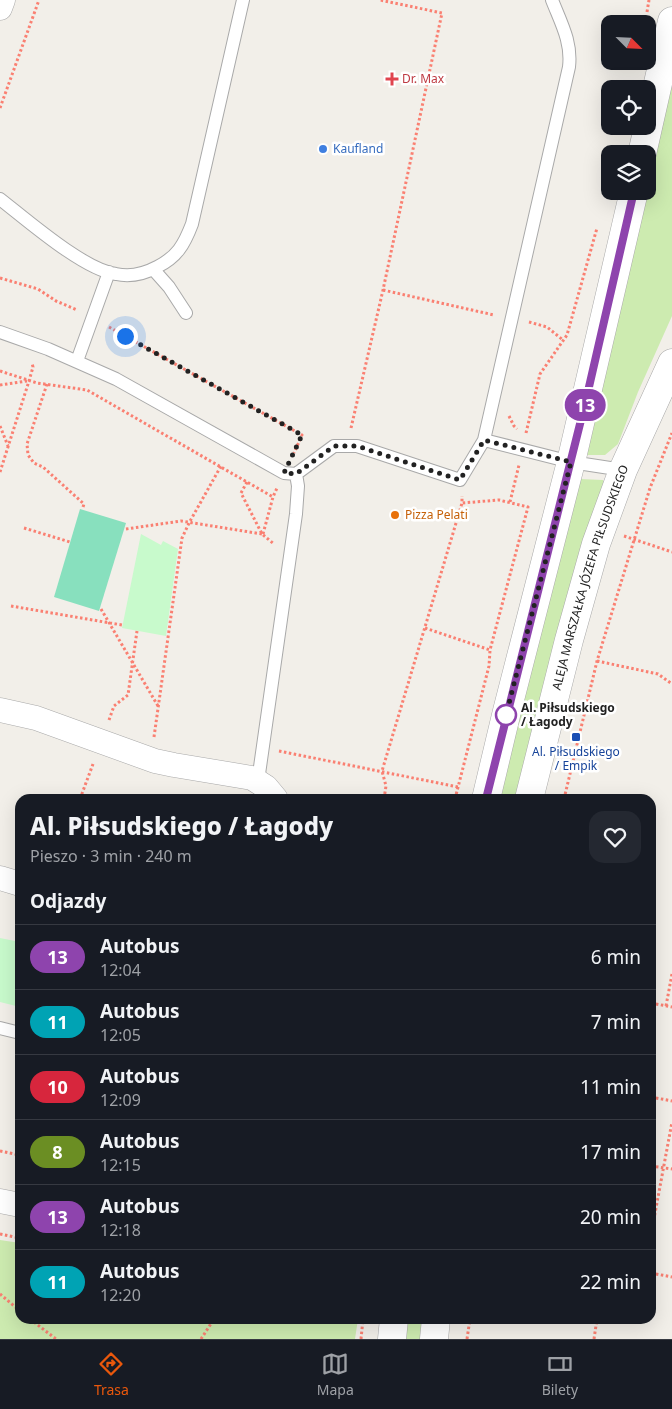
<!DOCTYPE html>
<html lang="pl">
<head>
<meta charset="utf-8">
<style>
	body { margin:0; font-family:"Noto Sans",sans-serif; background:#242831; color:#f1f3f6; height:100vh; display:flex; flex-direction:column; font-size:19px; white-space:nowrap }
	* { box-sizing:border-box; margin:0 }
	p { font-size:16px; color:#9ea1a6 }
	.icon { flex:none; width:28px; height:28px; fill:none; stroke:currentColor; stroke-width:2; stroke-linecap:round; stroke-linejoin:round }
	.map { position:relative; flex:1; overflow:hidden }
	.panel { position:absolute; left:15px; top:794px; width:641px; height:530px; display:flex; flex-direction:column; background:#171b24; border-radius:15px; box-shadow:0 5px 20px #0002 }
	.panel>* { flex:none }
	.badge { padding:0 10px; border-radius:16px; font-size:18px; line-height:32px }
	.needle { width:32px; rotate:114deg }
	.tools { position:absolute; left:601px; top:15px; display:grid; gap:10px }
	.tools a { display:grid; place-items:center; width:55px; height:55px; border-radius:10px; background:#171b24; box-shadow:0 5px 20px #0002; font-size:25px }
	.you { position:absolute; width:25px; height:25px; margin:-12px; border:4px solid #fff; border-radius:50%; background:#1a73e8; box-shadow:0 0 0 8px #1a73e833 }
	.map>.badge { position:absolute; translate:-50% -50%; box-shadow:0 0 0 2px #fff }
	h2 { padding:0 15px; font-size:19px; line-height:45px }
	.round { display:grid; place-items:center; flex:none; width:52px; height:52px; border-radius:15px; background:#242831 }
	.headline { display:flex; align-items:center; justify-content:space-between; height:85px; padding:0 15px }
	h1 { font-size:24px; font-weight:800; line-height:38px }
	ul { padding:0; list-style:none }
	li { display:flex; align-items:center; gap:15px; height:65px; padding:0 15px; border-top:1px solid #363941 }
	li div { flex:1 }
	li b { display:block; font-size:19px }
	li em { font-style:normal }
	li .badge { min-width:55px; font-weight:700; text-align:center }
	.menu { display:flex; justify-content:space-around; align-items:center; height:70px; border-top:1px solid #363941; background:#171b24; font-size:14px; color:#9ea1a6 }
	.menu a { display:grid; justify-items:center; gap:2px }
	.menu .on { color:#ea580c }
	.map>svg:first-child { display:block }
	.grass { fill:#cdebb0 }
	.park { fill:#c8facc }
	.pitch { fill:#88e0be }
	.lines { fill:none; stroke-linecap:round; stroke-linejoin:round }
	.service-casing { stroke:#a9a9a9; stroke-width:14 }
	.minor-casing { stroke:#a9a9a9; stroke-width:25 }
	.tertiary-casing { stroke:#a9a9a9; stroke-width:29 }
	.path { stroke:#fa8072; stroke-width:3; stroke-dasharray:2.5 2.5; stroke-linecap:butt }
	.service { stroke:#fff; stroke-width:12 }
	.minor { stroke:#fff; stroke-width:24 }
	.tertiary { stroke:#fff; stroke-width:28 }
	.line-casing { stroke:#fff; stroke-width:11 }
	.line { stroke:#8e44ad; stroke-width:8 }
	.walk { stroke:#222; stroke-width:5; stroke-dasharray:0 9 }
	.health-dot { fill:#e0444e; stroke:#fff; stroke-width:2 }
	.shop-dot { fill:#3f7fe0; stroke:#fff; stroke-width:2 }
	.food-dot { fill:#e8710a; stroke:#fff; stroke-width:2 }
	.stop-dot { fill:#fff; stroke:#8e44ad; stroke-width:2.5 }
	.transit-dot { fill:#1a4fb4; stroke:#fff; stroke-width:2 }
	.labels { text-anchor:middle; stroke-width:5; stroke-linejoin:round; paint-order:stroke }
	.health-label { font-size:12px; fill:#be3a42; stroke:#fff; text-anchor:start }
	.shop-label { font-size:12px; fill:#366cbe; stroke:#fff; text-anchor:start }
	.food-label { font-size:12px; fill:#c56008; stroke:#fff; text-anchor:start }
	.street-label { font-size:12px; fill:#222; stroke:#fff }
	.stop-label { font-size:12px; font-weight:bold; fill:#222; stroke:#fff; text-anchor:start }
	.transit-label { font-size:12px; fill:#164399; stroke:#fff }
</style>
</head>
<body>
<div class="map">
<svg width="672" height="1339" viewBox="0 0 672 1339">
	<rect width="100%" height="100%" fill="#f2efe9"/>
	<!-- grass -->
	<path class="grass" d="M672 82V316L638 392 618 444 605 455H588L587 454Z
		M580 479 603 480 604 482 592 515 516 799H500L509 755Z
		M0 1240 20 1243V1319H358L355 1339H0Z
		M406 1319H422L421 1339H404Z"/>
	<!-- park -->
	<path class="park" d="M141 534 161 545 163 541 178 549 166 636 122 628Z
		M0 938 20 942V1007L0 1002Z"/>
	<!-- pitch -->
	<path class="pitch" d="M80 509 126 523 99 611 54 597Z"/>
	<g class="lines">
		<defs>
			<path id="service" d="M0 199C27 220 84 270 116 274 130 277 144 274 157 267 177 257 184 245 192 224L243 0
				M153 269 169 287 186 313
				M0 332 48 349 116 379 284 473 296 474 334 446H357L460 480 484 440 569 67C572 42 561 23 552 0
				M77 361 109 272
				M484 440 571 462 623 470
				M258 781 296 514 298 486 296 474
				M0 1028 20 1033"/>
			<path id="minor" d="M0 8 3 0
				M0 710 36 718 155 761 174 765 252 778 266 787 276 799
				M0 878 20 884
				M0 1201 20 1205"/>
			<g id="tertiary">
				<path d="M642 154 672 21"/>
				<path d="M486 799 507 711 571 462 634 191"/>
				<path id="s1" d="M529 799 569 640 596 544 623 470 672 363"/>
				<path d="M392 1339 394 1319"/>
				<path d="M434 1339 436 1319"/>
			</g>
		</defs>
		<!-- service casing -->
		<use href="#service" class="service-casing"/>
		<!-- minor casing -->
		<use href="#minor" class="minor-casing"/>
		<!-- tertiary casing -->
		<use href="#tertiary" class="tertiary-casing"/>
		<!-- path -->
		<path class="path" d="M647 12 649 0
			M0 108 39 0
			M606 188 610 171
			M0 278 38 289 56 301 77 310
			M383 290 494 315
			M529 322 547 327 563 340
			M109 327 302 435 294 453
			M0 371 37 383 87 390 273 497
			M47 384 27 444 28 455 34 463 43 467 84 504 83 507
			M0 385 27 381
			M509 416 514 426 517 429
			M0 426 8 446
			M351 428 383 290 442 13 380 0
			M526 433 540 374 567 335 597 228
			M0 472 29 381 33 367 32 363
			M247 482 241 493 262 534 274 544
			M510 502 519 465
			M24 528 70 542
			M126 529 181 521 262 534
			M263 534 273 497 277 488
			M624 536 672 552
			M11 606 122 625
			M101 609 158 706
			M425 628 490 650
			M597 661 658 674 672 684
			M109 720 114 706 128 695 137 631
			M154 737 182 538 189 523 221 466
			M279 751 458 787
			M80 799 93 764
			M384 799 386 786 382 771 462 503V496
			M455 799 489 666 490 650 528 507 499 500 462 503
			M564 799 597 661 650 488 672 433
			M651 1003 672 1007
			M666 1006 672 974
			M651 1097 672 1101
			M651 1112 654 1098
			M0 1151 20 1155
			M651 1166 672 1169
			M0 1234 20 1238
			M651 1235 672 1122
			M651 1273 672 1277
			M0 1294 20 1311
			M30 1319 56 1339
			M201 1339 214 1319
			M361 1339 363 1319
			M467 1339 470 1319
			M594 1339 597 1319"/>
		<!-- service -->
		<use href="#service" class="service"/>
		<!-- minor -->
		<use href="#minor" class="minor"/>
		<!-- tertiary -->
		<use href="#tertiary" class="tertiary"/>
	</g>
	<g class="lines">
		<defs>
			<path id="line" d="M486 799 586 400 634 191"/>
		</defs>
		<!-- line casing -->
		<use href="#line" class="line-casing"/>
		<!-- line -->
		<use href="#line" class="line"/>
		<!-- walk -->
		<path class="walk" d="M125 336 302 435 284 473 296 474 334 446H357L460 480 484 440 571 462 506 715"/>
	</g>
	<!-- markers -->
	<path class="health-dot" d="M389.5 71.5h5v5h5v5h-5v5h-5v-5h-5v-5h5z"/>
	<circle class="shop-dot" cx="323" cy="149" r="5"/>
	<circle class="food-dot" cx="395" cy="515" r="5"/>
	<circle class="stop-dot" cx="506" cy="715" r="10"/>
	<rect class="transit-dot" x="571" y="732" width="10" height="10" rx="2.5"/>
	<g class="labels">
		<!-- health labels -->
		<g class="health-label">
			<text x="402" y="83">Dr. Max</text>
		</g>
		<!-- shop labels -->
		<g class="shop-label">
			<text x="333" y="153">Kaufland</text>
		</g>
		<!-- food labels -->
		<g class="food-label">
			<text x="405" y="519">Pizza Pelati</text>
		</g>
		<!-- street labels -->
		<g class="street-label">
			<text dy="4" stroke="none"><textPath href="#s1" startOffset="230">ALEJA MARSZAŁKA JÓZEFA PIŁSUDSKIEGO</textPath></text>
		</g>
		<!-- stop labels -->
		<g class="stop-label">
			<text x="521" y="712">Al. Piłsudskiego<tspan x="521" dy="14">/ Łagody</tspan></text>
		</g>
		<!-- transit labels -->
		<g class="transit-label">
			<text x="576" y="756">Al. Piłsudskiego<tspan x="576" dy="14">/ Empik</tspan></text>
		</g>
	</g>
</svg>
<div class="tools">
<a><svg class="needle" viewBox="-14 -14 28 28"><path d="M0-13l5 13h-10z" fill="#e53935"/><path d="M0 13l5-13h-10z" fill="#9ea1a6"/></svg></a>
<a><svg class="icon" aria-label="locate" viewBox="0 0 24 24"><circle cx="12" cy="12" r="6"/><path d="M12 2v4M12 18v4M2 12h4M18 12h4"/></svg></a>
<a><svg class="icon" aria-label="layers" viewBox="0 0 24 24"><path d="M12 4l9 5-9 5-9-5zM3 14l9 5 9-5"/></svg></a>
</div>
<div class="you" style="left:125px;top:336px"></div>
<b class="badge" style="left:585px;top:405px;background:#8e44ad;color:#fff">13</b>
<section class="panel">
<div class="headline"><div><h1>Al. Piłsudskiego / Łagody</h1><p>Pieszo · 3 min · 240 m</p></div><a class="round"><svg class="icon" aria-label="heart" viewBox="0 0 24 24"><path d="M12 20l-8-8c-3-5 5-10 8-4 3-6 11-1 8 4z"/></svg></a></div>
<h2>Odjazdy</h2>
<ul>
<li><span class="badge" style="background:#8e44ad;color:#fff">13</span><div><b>Autobus</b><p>12:04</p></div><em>6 min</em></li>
<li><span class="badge" style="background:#00a3b4;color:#fff">11</span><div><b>Autobus</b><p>12:05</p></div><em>7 min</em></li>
<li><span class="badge" style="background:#d7263d;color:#fff">10</span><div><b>Autobus</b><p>12:09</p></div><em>11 min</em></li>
<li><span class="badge" style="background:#6b8e23;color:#fff">8</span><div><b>Autobus</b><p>12:15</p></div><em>17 min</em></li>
<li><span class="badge" style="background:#8e44ad;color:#fff">13</span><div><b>Autobus</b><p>12:18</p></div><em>20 min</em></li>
<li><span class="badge" style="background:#00a3b4;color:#fff">11</span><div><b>Autobus</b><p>12:20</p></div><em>22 min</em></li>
</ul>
</section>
</div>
<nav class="menu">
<a class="on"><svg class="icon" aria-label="directions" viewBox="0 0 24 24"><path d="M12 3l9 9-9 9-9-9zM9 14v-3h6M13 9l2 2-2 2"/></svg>Trasa</a>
<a><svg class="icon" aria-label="map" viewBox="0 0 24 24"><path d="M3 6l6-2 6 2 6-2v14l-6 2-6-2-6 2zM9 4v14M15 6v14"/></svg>Mapa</a>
<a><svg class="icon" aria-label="tickets" viewBox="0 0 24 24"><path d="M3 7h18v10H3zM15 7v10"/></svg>Bilety</a>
</nav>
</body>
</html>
